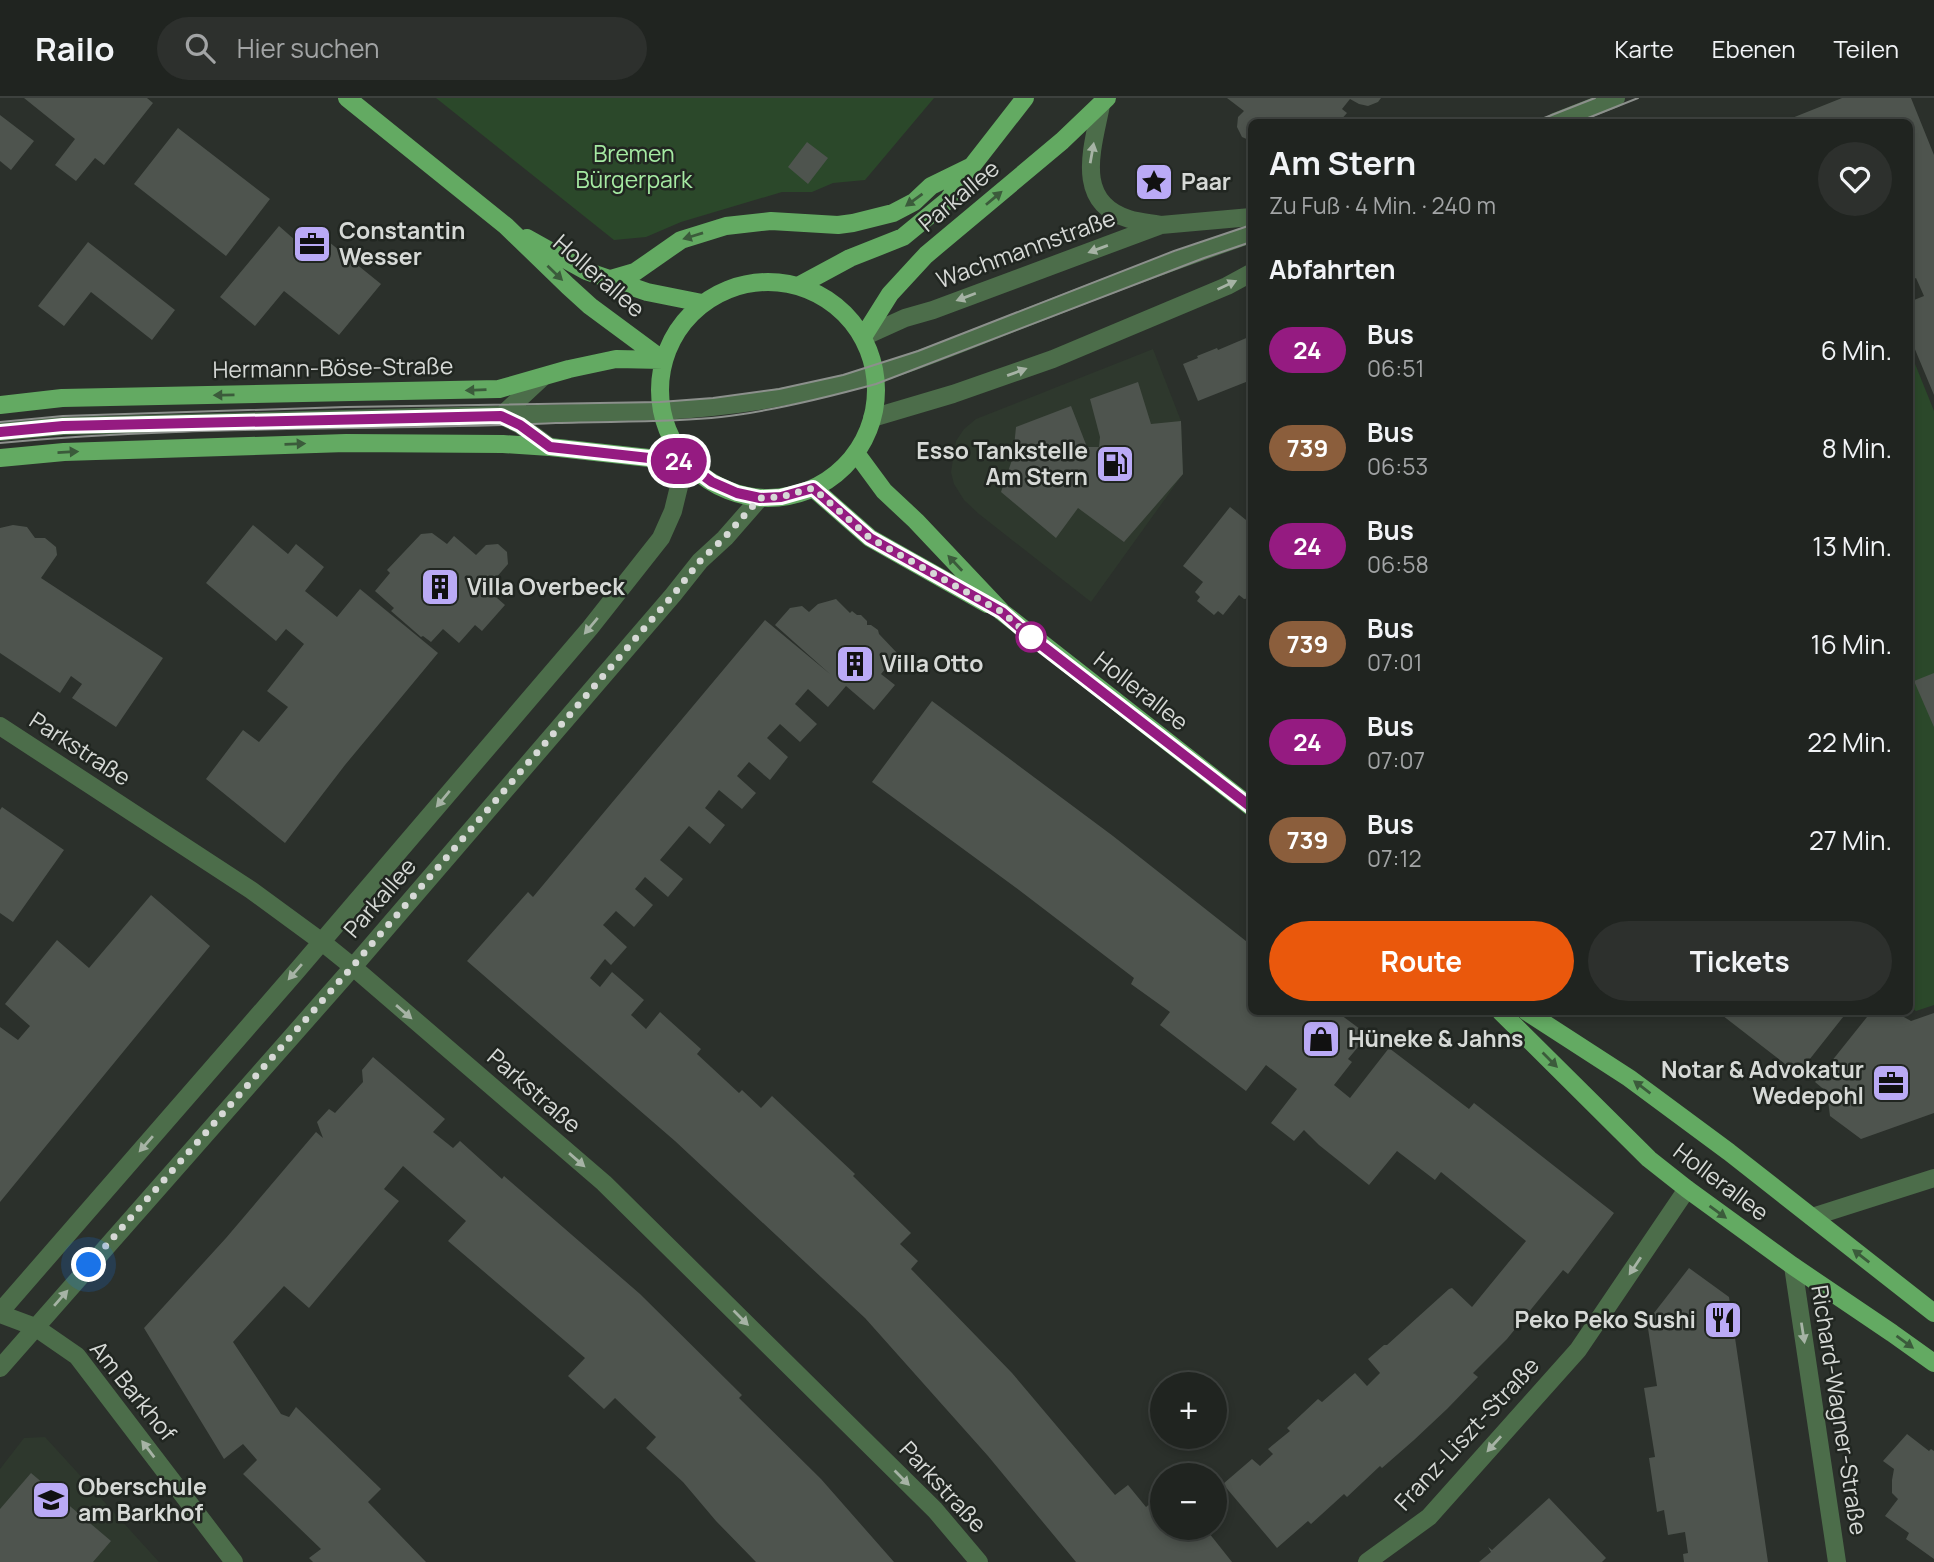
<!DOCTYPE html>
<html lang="de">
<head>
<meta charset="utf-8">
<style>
	body { margin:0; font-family:Manrope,sans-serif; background:#2d302d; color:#f1f3f6; height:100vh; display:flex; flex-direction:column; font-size:26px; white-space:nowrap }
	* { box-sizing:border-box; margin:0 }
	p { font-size:23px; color:#a2a4a5 }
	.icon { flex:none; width:38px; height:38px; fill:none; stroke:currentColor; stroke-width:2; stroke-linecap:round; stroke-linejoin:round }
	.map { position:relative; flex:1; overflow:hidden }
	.panel { position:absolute; left:1248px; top:21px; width:665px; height:896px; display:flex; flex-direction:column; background:#202420; border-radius:10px; box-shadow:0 4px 10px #0003,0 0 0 2px #3d413e }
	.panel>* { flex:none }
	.badge { padding:0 14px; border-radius:23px; font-size:24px; line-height:46px }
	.fabs { position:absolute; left:1150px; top:1274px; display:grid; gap:14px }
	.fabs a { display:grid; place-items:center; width:77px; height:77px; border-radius:50%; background:#202420; box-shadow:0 4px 10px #0003,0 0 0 2px #3d413e; font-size:35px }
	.you { position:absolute; width:35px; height:35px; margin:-18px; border:5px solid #fff; border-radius:50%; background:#1a73e8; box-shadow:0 0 0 10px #1a73e833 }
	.map>.badge { position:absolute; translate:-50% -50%; box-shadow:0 0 0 4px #fff }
	h2 { padding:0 21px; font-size:26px; line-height:63px }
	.round { display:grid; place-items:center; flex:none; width:74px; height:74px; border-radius:37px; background:#2d302d }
	.summary { display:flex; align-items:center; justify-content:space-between; height:119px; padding:0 21px }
	h1 { font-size:33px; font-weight:700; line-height:52px }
	.primary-button { display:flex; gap:14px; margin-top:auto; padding:14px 21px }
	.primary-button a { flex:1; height:80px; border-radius:42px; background:#ea580c; color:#fff; font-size:28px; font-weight:700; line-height:80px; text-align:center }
	.primary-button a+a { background:#2d302d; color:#f1f3f6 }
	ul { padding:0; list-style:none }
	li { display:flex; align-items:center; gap:21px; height:98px; padding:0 21px }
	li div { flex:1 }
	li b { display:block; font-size:26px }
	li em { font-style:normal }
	li .badge { min-width:77px; font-weight:700; text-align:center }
	header { display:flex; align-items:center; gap:42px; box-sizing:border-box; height:98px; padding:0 35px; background:#202420; border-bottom:2px solid #3d413e }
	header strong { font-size:33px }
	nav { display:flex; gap:38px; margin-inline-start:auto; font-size:24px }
	.search { width:490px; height:63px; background:#2d302d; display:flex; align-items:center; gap:18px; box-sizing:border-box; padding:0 24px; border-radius:38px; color:#a2a4a5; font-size:26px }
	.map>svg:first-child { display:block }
	.built { fill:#2e382d }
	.green { fill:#2b482a }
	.building { fill:#4e544e }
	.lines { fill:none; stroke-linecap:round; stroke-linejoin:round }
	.minor { stroke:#4c6d4a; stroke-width:18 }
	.major { stroke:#63aa62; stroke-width:18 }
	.tram { stroke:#8c908c; stroke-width:2 }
	.oneway { fill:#a6b3a5 }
	.oneway2 { fill:#3b5b3b }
	.line-casing { stroke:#fff; stroke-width:16 }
	.line { stroke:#951b81; stroke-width:10 }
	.walk { stroke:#d6d9d6; stroke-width:7; stroke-dasharray:0 12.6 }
	.stop-dot { fill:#fff; stroke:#951b81; stroke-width:3.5 }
	.labels { text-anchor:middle; stroke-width:5; stroke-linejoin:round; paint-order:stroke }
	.park-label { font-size:23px; fill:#a5eaa2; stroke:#212621 }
	.poi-label { font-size:23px; font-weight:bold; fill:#d6d9d6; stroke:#212621; text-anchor:start }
	.street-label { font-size:23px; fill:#d6d9d6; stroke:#212621 }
</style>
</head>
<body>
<header>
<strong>Railo</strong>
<div class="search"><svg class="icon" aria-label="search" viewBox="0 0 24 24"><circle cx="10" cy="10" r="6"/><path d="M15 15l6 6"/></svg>Hier suchen</div>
<nav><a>Karte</a><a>Ebenen</a><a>Teilen</a></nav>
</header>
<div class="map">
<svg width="1934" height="1464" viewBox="0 0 1934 1464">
	<rect width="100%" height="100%" fill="#2b302b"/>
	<!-- built -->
	<path class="built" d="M1153 251 1181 323 1183 376 1091 504 979 416 964 402 954 386 951 374 956 343 964 331 976 321Z
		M45 1339 130 1432 159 1464H0V1371L24 1340Z"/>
	<!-- green -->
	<path class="green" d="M436 0H934L865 82 833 85 812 94H782L681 124 646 139 614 142Z
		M1909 251 1934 313V907L1916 913 1909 908Z"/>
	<!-- building -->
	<path class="building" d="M24 0H147L153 5 104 67 95 60 76 83 55 67 75 41Z
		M1227 0H1381L1378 4 1368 8 1359 6 1350 1 1342 11 1347 15 1339 24H1251V43L1242 39 1237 29 1238 19 1244 13Z
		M1842 0H1911L1934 57V297L1909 237V204L1924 198 1916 180 1910 183 1909 181V24H1782Z
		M0 17 34 43 11 72 0 63Z
		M178 30 270 101 226 158 134 86Z
		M807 44 828 60 808 86 788 69Z
		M308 127 381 186 339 237 284 193 255 228 220 199 279 128 295 142Z
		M88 144 175 212 152 242 91 194 64 228 38 208Z
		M1251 238V282L1198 303 1183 266 1198 260 1197 258 1217 250 1218 252Z
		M1138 284 1151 326 1181 323 1183 376 1124 444 1078 410 1056 440 1001 394 1013 359 1016 329 1071 308 1087 349H1099L1100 339 1090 301Z
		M1230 409 1251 426V500L1244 501 1239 497 1223 517 1218 513 1214 517 1197 503 1200 499 1195 494 1203 484 1183 468Z
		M13 427 27 429 35 440H45L56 449 57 457 41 480 163 560 116 629 72 600 82 586 71 578 60 595 0 555V430Z
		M253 427 288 456 296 446 324 469 305 493 337 519 360 491 438 555 345 667 285 745 206 681 243 632 259 644 288 609 267 593 304 546 286 531 276 543 206 485Z
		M432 435 447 446 454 438 476 457 486 447 498 446 507 454 508 466 495 481 501 486 502 494 497 500 505 507 482 533 475 527 459 545 443 531 431 544 423 538 421 539 391 513 394 510 375 493 390 475 387 472 421 436Z
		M836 501 850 515 852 513 857 517H861L867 523V527H871L878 532 879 536 898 556 881 576 895 587 874 612 846 588 828 609 808 591 795 606 817 626 800 644 780 626 767 640 788 659 770 682 749 664 737 678 756 695 742 711 719 692 705 710 725 727 710 746 689 728 660 762 683 781 668 799 645 779 635 791 653 807 634 829 616 813 603 827 627 849 611 867 605 861 590 880 600 889 612 874 644 902 631 917 646 931 660 914 701 951 697 956 739 995 742 992 761 1010 772 998 855 1076 853 1078 911 1135 900 1146 918 1163 911 1171 1012 1275 1115 1397 1128 1387 1146 1409 1152 1404 1162 1417V1430H1172L1182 1442 1197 1430H1205L1232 1464H1076L988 1358 865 1220 675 1043 467 863 528 794 533 799 765 522 830 576 775 527 790 510 802 508 809 514 818 506Z
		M1934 575V629L1914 583Z
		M932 603 1113 738 1251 847V914H1337L1368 937 1348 961 1352 964 1334 987 1350 1000 1389 950 1469 1011 1474 1005 1614 1115 1568 1176 1563 1172 1507 1241 1473 1275 1478 1279 1447 1311 1414 1342 1382 1370 1380 1368 1347 1399 1344 1396 1311 1426 1308 1423 1277 1450 1223 1386 1252 1361 1260 1368 1273 1356 1268 1351 1290 1333 1287 1330 1318 1301 1322 1304 1355 1275 1367 1288 1380 1275 1368 1261 1384 1247H1387L1449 1191 1452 1190 1472 1209 1526 1143 1441 1074 1435 1082 1397 1053 1369 1087 1319 1047 1304 1032 1294 1043 1271 1025 1297 991 1266 967 1246 993 1160 927 1170 914 1131 886 1134 880 1019 792 872 684Z
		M2 709 64 752 13 824 0 815V712Z
		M151 797 210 848 0 1104V929L18 942 30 928 5 906 57 842 89 870Z
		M1718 914H1847L1798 976Z
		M1871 914H1895L1911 923 1934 915V1015L1861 1041 1830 1018 1827 994 1815 984Z
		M373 959 445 1021 433 1034 453 1050 460 1043 502 1081 504 1078 640 1196 742 1297 739 1300 821 1381 894 1464H756L716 1423 683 1384 646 1350 656 1339 615 1300 604 1311 568 1278 585 1260 448 1143 466 1123 403 1068 384 1091 399 1103 309 1210 284 1188 233 1244 281 1316 289 1319 296 1309 381 1391 368 1404 426 1464H313L309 1460 321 1451 243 1376 257 1362 243 1346 224 1361 144 1230 226 1140 316 1034 323 1040 317 1024 329 1011 335 1015 363 984 362 972Z
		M1689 1170 1729 1199 1768 1464H1684L1683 1456 1688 1455 1685 1434 1668 1437 1664 1412 1657 1414 1649 1360 1655 1359 1644 1290 1657 1288 1647 1224Z
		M1907 1336 1929 1353 1931 1351 1934 1353V1461L1906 1441 1909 1435 1885 1418 1898 1401 1892 1395V1382L1894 1371 1883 1363Z
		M31 1375 111 1443 93 1464H0V1411Z
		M1549 1400 1606 1460 1602 1464H1479L1491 1454 1488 1449 1492 1452Z"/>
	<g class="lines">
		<!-- minor -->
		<path class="minor" d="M1101 7C1093 49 1073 104 1129 121 1139 124 1151 125 1161 127
			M1555 24 1616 0
			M863 239 905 220 933 212 1161 127 1251 119
			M501 318 543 279
			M504 319 520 327 550 349
			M872 320 953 296 1053 261 1227 188 1251 175
			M0 334 63 328 661 313C718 310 775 302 830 289 904 271 975 239 1046 212 1114 185 1182 160 1251 136
			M0 628 251 792 322 844 353 869 604 1085 935 1412 979 1464
			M1812 1119 1934 1080
			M1793 1168 1837 1464
			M0 1214 295 875 590 530 661 440 673 413 685 364
			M0 1216 35 1229 77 1258 234 1464
			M0 1270 353 869 673 497 700 463 725 440 760 400
			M1367 1464 1429 1419 1578 1252 1687 1091"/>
		<!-- major -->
		<path class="major" d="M347 0 506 128 568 188 590 208 663 262
			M527 140 586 173 647 194 702 205
			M611 181 635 174 681 142 726 128 771 123 838 127 853 125 893 115 914 104 931 88 972 68
			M660 292a108 108 0 1 1 216 0a108 108 0 1 1-216 0Z
			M800 187 850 160 903 139 948 102 972 68 1025 0
			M863 239 890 196 926 157 1062 43 1107 0
			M0 307 62 300 499 291 569 271 616 261 663 262
			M856 355 884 393 916 423 1002 514 1251 709
			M0 360 64 354 346 345 503 346 550 349 685 364
			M813 390 870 440 987 506
			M1501 914 1649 1061 1687 1091 1793 1168 1892 1235 1934 1265
			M1527 914 1629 980 1729 1054 1934 1215"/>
		<!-- tram -->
		<path class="tram" d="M1534 24 1595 0
			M1578 24 1638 0
			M0 324 63 318 346 309 660 304 713 300 779 291 843 277 918 253 1174 153 1251 127
			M0 345C185 327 371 333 556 325 611 323 666 325 721 319 773 313 825 300 876 286L1204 160 1251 144"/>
	</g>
	<!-- one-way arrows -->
	<defs><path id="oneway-solid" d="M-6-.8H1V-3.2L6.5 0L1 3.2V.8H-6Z" transform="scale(1.75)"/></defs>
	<g class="oneway">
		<use href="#oneway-solid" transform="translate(1092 55) rotate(-80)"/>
		<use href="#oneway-solid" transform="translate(1098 151) rotate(160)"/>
		<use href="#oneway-solid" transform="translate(1227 187) rotate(-25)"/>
		<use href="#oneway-solid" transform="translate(966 199) rotate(159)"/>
		<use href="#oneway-solid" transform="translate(1017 274) rotate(-20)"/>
		<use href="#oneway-solid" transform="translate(591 528) rotate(130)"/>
		<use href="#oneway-solid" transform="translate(443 701) rotate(130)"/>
		<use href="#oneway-solid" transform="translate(295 874) rotate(131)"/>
		<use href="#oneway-solid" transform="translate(404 914) rotate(41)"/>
		<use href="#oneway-solid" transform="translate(146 1046) rotate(131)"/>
		<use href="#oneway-solid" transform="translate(577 1062) rotate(41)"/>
		<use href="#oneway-solid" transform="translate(1635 1168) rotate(124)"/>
		<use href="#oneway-solid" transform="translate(61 1200) rotate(-49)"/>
		<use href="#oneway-solid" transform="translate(741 1220) rotate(45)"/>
		<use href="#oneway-solid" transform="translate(1803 1235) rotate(81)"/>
		<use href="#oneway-solid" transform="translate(1494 1346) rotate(132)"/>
		<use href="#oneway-solid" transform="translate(148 1351) rotate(-127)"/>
		<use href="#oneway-solid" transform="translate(902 1380) rotate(45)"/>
	</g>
	<g class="oneway2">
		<use href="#oneway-solid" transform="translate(994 100) rotate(-40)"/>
		<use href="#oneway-solid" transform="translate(914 102) rotate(144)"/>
		<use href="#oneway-solid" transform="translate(693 138) rotate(163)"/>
		<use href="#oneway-solid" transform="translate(555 175) rotate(44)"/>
		<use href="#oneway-solid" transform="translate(476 292) rotate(178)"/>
		<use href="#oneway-solid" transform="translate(224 297) rotate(179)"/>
		<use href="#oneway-solid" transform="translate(295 346) rotate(-2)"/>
		<use href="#oneway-solid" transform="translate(68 354) rotate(-3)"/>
		<use href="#oneway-solid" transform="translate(955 465) rotate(-133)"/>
		<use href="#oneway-solid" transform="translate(1550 962) rotate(45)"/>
		<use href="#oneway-solid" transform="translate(1642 989) rotate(-143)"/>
		<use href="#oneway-solid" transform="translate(1718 1114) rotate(36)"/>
		<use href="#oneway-solid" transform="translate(1861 1158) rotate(-142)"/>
		<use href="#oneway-solid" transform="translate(1905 1244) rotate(36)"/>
	</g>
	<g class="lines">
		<defs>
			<path id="line" d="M0 334 63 328 501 318 520 327 550 349 685 364 712 384 737 395 760 400 781 399 813 390 870 440 1002 514 1031 539 1251 709"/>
		</defs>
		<!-- line casing -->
		<use href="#line" class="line-casing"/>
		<!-- line -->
		<use href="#line" class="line"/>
		<!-- walk -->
		<path class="walk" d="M89 1167 352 869 673 497 700 463 724 440 760 400 781 399 813 390 870 440 1002 514 1031 539"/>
	</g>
	<!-- icons -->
	<defs>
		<symbol id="sight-square" viewBox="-11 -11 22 22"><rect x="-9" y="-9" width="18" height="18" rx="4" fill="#baaaf6" stroke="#212621"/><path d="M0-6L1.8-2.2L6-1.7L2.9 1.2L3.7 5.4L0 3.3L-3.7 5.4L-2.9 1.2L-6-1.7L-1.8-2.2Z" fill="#111"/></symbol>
		<symbol id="office-square" viewBox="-11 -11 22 22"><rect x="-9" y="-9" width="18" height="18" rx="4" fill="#baaaf6" stroke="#212621"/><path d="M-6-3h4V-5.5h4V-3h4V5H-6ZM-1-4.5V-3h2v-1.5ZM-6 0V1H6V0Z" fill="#111"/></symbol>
		<symbol id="fuel-square" viewBox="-11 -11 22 22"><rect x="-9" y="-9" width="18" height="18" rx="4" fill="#baaaf6" stroke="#212621"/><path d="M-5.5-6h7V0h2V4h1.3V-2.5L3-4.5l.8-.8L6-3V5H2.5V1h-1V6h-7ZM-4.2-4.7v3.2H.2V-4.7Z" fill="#111"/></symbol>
		<symbol id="building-square" viewBox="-11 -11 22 22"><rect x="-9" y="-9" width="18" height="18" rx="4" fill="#baaaf6" stroke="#212621"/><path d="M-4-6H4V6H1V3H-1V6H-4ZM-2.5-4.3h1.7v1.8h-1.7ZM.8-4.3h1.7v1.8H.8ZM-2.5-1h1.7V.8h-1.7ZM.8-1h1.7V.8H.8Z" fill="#111"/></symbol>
		<symbol id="shop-square" viewBox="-11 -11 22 22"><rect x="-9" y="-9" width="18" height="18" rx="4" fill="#baaaf6" stroke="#212621"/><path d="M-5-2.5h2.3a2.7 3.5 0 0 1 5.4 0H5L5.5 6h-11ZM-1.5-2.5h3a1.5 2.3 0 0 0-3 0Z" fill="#111"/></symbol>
		<symbol id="restaurant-square" viewBox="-11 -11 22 22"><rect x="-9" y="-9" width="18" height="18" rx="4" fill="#baaaf6" stroke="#212621"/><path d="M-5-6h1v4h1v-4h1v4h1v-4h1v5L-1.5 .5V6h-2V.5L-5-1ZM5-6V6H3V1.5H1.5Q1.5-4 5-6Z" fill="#111"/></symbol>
		<symbol id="school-square" viewBox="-11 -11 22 22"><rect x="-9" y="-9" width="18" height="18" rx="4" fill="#baaaf6" stroke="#212621"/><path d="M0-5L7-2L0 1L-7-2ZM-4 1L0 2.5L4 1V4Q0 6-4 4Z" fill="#111"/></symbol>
	</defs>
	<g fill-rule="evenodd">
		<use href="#sight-square" x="1132" y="62" width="44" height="44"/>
		<use href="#office-square" x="290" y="124" width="44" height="44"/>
		<use href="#fuel-square" x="1093" y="344" width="44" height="44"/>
		<use href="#building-square" x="418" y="467" width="44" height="44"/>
		<use href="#building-square" x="833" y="544" width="44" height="44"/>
		<use href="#shop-square" x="1299" y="919" width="44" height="44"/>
		<use href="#office-square" x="1869" y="963" width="44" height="44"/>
		<use href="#restaurant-square" x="1701" y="1200" width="44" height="44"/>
		<use href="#school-square" x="29" y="1380" width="44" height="44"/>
	</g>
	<!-- markers -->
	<circle class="stop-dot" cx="1031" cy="539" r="14"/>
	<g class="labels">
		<!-- park labels -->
		<g class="park-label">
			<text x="634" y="64">Bremen<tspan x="634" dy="26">Bürgerpark</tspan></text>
		</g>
		<!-- poi labels -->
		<g class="poi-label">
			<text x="1181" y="92">Paar</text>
			<text x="339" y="141">Constantin<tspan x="339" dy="26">Wesser</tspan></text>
			<text x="1088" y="361" text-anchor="end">Esso Tankstelle<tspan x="1088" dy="26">Am Stern</tspan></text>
			<text x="467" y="497">Villa Overbeck</text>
			<text x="882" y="574">Villa Otto</text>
			<text x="1348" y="949">Hüneke &amp; Jahns</text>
			<text x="1864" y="980" text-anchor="end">Notar &amp; Advokatur<tspan x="1864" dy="26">Wedepohl</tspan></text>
			<text x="1696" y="1230" text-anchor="end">Peko Peko Sushi</text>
			<text x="78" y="1397">Oberschule<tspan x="78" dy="26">am Barkhof</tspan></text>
		</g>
		<!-- street labels -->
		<g class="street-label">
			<text transform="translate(959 98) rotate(-40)" y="8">Parkallee</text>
			<text transform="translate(1026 151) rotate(-20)" y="8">Wachmannstraße</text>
			<text transform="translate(599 178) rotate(41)" y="8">Hollerallee</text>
			<text transform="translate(333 270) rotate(-1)" y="8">Hermann-Böse-Straße</text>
			<text transform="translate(1141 593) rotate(38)" y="8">Hollerallee</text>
			<text transform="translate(80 651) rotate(33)" y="8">Parkstraße</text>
			<text transform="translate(380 800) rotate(-49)" y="8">Parkallee</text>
			<text transform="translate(534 993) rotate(41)" y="8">Parkstraße</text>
			<text transform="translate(1721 1084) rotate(37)" y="8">Hollerallee</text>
			<text transform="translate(133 1293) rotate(51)" y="8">Am Barkhof</text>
			<text transform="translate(1839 1312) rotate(81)" y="8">Richard-Wagner-Straße</text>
			<text transform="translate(1467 1336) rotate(-47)" y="8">Franz-Liszt-Straße</text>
			<text transform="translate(943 1389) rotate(47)" y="8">Parkstraße</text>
		</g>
	</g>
</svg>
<div class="fabs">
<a>+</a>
<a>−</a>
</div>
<div class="you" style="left:89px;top:1167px"></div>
<b class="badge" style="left:679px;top:363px;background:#951b81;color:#fff">24</b>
<section class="panel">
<div class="summary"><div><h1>Am Stern</h1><p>Zu Fuß · 4 Min. · 240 m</p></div><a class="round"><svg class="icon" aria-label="heart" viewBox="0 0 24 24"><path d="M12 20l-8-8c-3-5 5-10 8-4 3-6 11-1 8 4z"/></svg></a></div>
<h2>Abfahrten</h2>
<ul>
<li><span class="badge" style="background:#951b81;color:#fff">24</span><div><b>Bus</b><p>06:51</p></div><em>6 Min.</em></li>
<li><span class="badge" style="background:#8b5e3c;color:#fff">739</span><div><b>Bus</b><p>06:53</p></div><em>8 Min.</em></li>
<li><span class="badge" style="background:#951b81;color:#fff">24</span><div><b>Bus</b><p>06:58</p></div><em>13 Min.</em></li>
<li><span class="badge" style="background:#8b5e3c;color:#fff">739</span><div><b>Bus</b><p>07:01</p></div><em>16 Min.</em></li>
<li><span class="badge" style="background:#951b81;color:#fff">24</span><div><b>Bus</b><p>07:07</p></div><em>22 Min.</em></li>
<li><span class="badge" style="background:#8b5e3c;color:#fff">739</span><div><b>Bus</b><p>07:12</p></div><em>27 Min.</em></li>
</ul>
<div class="primary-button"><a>Route</a><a>Tickets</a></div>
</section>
</div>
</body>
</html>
